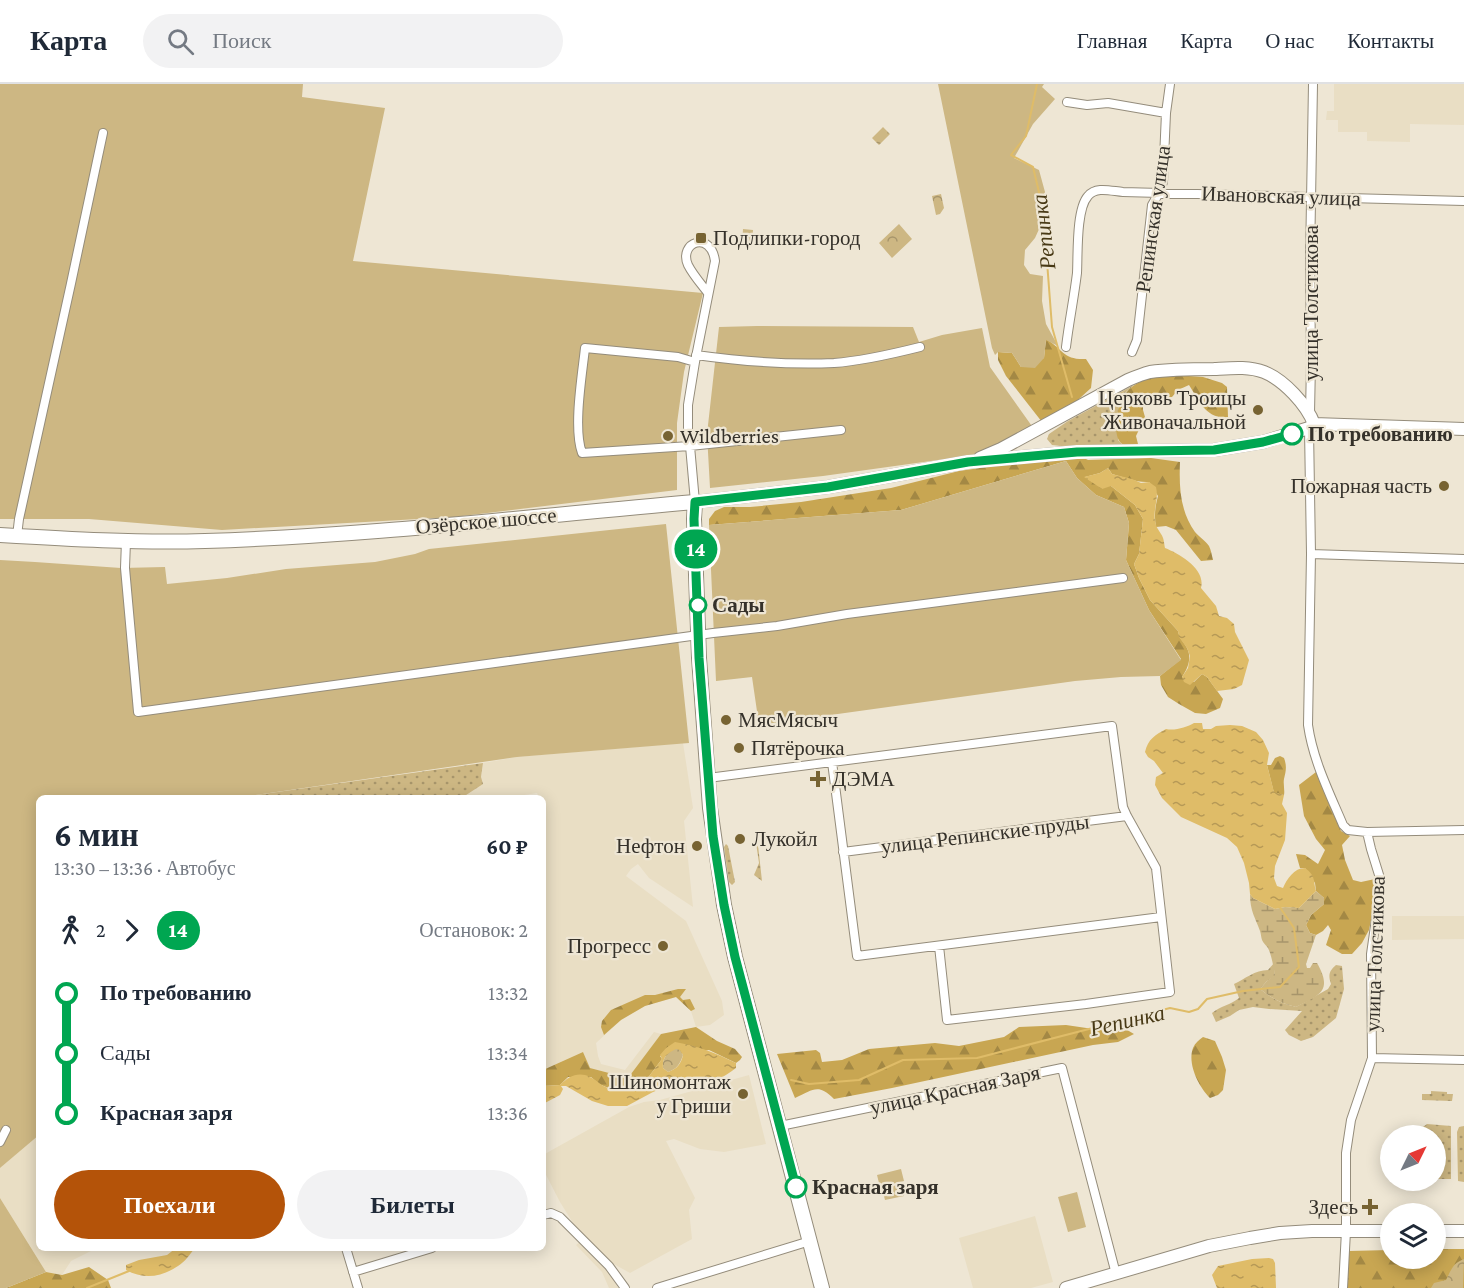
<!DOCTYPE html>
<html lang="ru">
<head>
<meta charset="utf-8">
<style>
	body { margin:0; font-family:"Crimson Pro",serif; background:#f2f2f3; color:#1f2937; height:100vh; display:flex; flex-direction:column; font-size:22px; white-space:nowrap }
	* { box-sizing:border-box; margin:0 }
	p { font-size:20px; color:#747a83 }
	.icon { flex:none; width:33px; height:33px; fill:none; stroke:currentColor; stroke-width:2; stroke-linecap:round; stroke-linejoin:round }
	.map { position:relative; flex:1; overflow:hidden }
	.panel { position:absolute; left:36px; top:711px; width:510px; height:456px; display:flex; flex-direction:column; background:#fff; border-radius:9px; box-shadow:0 3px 15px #0003 }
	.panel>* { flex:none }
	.badge { padding:0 12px; border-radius:20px; font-size:21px; line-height:39px }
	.needle { width:39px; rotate:47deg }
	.controls { position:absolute; left:1380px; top:1041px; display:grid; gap:12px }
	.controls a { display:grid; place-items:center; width:66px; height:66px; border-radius:50%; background:#fff; box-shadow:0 3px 15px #0003; font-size:30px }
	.map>.badge { position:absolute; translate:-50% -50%; box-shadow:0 0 0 3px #fff }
	.legs { display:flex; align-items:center; gap:9px; height:66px; padding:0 18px; font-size:20px }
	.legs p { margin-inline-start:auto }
	.overview { display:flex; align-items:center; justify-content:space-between; height:102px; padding:0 18px }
	h1 { font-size:33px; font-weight:700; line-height:45px }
	.primary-button { display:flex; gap:12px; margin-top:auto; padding:12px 18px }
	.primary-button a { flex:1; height:69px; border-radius:36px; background:#b45309; color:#fff; font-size:24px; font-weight:700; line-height:69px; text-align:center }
	.primary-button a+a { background:#f2f2f3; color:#1f2937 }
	ul { padding:0 18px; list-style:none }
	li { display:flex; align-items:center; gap:21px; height:60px; font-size:22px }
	li i { display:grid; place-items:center; width:9px; height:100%; margin:0 8px; background:currentColor }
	li i::after { content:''; width:15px; height:15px; margin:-8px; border:4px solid; border-radius:50%; background:#fff }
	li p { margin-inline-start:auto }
	li:first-child i { background:linear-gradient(#0000 50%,currentColor 0) }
	li:last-child i { background:linear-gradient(currentColor 50%,#0000 0) }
	header { display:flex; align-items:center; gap:36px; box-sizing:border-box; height:84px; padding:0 30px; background:#fff; border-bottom:2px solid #e0e1e3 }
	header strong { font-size:28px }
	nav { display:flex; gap:33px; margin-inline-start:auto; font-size:21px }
	.search { width:420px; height:54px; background:#f2f2f3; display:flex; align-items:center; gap:15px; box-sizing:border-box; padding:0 21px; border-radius:33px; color:#747a83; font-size:22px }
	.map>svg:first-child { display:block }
	.built { fill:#e9dec4 }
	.grass { fill:url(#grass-dots) }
	.forest { fill:url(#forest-firs) }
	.wetland { fill:url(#wetland-marsh) }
	.park { fill:url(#park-crowns) }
	.garden { fill:#cdb783 }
	.water { fill:url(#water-ripples); fill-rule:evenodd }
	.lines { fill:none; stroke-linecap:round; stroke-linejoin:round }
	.stream { stroke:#dfbc68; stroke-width:2 }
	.street-casing { stroke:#948c7b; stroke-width:10 }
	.secondary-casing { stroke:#948c7b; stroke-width:14 }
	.primary-casing { stroke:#948c7b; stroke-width:16 }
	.street { stroke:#fff; stroke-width:8 }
	.secondary { stroke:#fff; stroke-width:12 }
	.primary { stroke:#fff; stroke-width:14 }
	.line-1-casing { stroke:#fff; stroke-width:14 }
	.line-1 { stroke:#00a651; stroke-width:9 }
	.poi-dot { fill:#776332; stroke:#eee6d4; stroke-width:2 }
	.stop-1-dot { fill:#fff; stroke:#00a651; stroke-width:3 }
	.labels { text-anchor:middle; stroke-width:4.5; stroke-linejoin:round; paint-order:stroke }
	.street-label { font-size:21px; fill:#35312a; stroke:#eee6d4 }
	.poi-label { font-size:21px; fill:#35312a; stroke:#eee6d4; text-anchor:start }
	.stop-label { font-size:21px; font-weight:bold; fill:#35312a; stroke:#eee6d4; text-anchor:start }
	.water-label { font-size:22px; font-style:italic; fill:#483915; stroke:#eee6d4 }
</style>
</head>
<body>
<header>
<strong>Карта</strong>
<div class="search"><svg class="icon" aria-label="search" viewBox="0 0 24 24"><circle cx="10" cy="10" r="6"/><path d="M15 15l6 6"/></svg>Поиск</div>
<nav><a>Главная</a><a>Карта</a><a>О нас</a><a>Контакты</a></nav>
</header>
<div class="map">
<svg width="1464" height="1204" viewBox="0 0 1464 1204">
	<defs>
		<pattern id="grass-dots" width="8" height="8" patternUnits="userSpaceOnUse" patternTransform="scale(1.5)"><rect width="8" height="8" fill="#cdb783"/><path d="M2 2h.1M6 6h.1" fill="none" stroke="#a7956b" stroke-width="1.8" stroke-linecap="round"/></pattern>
		<pattern id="forest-firs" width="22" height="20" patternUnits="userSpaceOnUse" patternTransform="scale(1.5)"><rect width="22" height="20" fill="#c8a652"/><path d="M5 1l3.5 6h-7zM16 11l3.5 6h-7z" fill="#a38844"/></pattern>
		<pattern id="wetland-marsh" width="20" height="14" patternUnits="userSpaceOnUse" patternTransform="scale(1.5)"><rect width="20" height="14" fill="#cdb783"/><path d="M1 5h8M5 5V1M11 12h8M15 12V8" fill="none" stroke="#a7956b"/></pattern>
		<pattern id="park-crowns" width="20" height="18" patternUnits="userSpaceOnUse" patternTransform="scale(1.5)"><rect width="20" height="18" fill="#cdb783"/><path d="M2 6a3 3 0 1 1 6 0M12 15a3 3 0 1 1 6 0" fill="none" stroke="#a7956b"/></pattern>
		<pattern id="water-ripples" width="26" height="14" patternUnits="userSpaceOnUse" patternTransform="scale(1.5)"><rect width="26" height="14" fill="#dfbc68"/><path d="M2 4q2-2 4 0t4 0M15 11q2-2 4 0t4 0" fill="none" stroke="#b69956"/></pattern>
	</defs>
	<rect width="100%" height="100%" fill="#eee6d4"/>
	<!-- built -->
	<path class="built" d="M1334 0H1464V41L1410 40V58L1367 57V48H1338V36H1326L1327 27H1334Z
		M683 659 693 724 684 737 693 823 649 794 638 780 631 785 626 792 686 837 722 917 724 931 710 941 696 943 691 927 676 913 645 922 621 936 596 959 598 972 601 980 625 986 654 948 661 950 628 994 590 984 583 968 543 986V714H539L537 709 504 714H458L464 713 481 693 483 679 517 673Z
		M1392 832H1464V855L1392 856Z
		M749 991 766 1060 724 1068 700 1065 674 1055 666 1057 695 1114 689 1126 692 1155 630 1189 603 1174 578 1147 560 1118 543 1085V1071L629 1023 644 1018 660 1016Z
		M39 1051V1164H97L71 1177 62 1191 46 1188 0 1114V1084Z
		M1035 1132 1053 1198 1031 1204H973L959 1154Z
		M581 1157 609 1184 618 1204H609L602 1188 576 1161Z"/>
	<!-- grass -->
	<path class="grass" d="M1134 301 1124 310 1118 356 1123 361 1061 362 1052 361 1047 355 1049 350 1068 337Z
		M483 679 481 693 483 700 463 713 458 714H235Z
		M755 752H757L762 797 754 791 759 779Z
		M726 760 728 762 735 798 732 801 729 798 724 763Z
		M1274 879 1275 892 1267 897 1260 905C1271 914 1282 920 1296 923L1328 905 1331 900C1328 891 1329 887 1336 881L1342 882 1344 905 1336 934 1313 953 1301 957 1289 951 1285 946 1302 927 1269 925 1253 923 1239 926 1230 932 1216 938 1212 929C1220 922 1231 921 1239 914L1234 900C1245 895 1255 886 1268 886Z
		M1431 1007 1447 1008V1010H1453L1452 1017 1422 1016V1010H1431Z
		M1427 1040 1451 1042V1095H1436V1052L1422 1051 1423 1043Z
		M1464 1042V1098L1458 1097 1457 1048 1459 1043Z"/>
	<!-- forest -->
	<path class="forest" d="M1046 255C1064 266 1063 276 1086 275L1093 286 1091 304 1068 325 1042 338 1006 292 998 276V268L1012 269 1021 283 1044 274Z
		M1160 292H1189L1203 293 1222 299 1227 303 1228 333C1206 336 1199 316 1189 301L1178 306 1172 313 1164 314 1153 312 1143 318V326L1145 333 1136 352 1139 364C1133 363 1125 363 1121 359 1111 349 1118 318 1126 309 1134 298 1147 295 1160 292Z
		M1080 372 1088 376 1151 374 1180 378C1179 403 1180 427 1195 448 1199 453 1206 457 1209 462 1211 466 1212 472 1213 476L1201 477 1176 446 1166 442 1156 443C1154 432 1155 423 1158 412L1149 398C1137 399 1124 393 1112 390L1108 384 1100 389 1085 393 1091 397 1111 402 1135 421 1143 435 1139 470 1134 480 1139 494 1150 516 1178 547C1179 554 1184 558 1187 564 1192 574 1188 584 1182 593L1194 598 1202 590 1207 593 1223 615 1220 624 1206 630 1195 629 1179 620 1168 613 1161 601 1160 592 1181 575 1149 526 1126 476 1129 439 1124 423 1096 411 1077 394 1066 377 901 426 709 441V435L715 427 724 423H750L801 418 891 404 959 387 1021 378Z
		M1280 672 1284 674C1287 682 1286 687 1284 695 1283 700 1285 706 1284 711L1274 709 1267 681H1271L1275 674Z
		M1316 688 1322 699 1341 747 1350 752 1342 761 1345 776 1353 796 1361 798 1375 795 1379 810 1373 826 1369 846 1362 859 1352 870H1342L1326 861 1331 846 1328 841 1323 847 1316 851 1310 849 1306 841 1311 831 1324 820V814L1316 807 1315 799 1305 784H1300L1296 770 1305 771 1318 780 1325 766 1316 755 1304 732 1299 701Z
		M678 905H686L680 913 683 916 690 915 695 925 691 927 676 913 645 922 621 936 604 951 601 943 602 937 611 926 645 911H655Z
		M1117 940 1134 950 1118 958 1093 961 892 1004 834 1015C818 999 813 1006 795 1014L777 970 816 966 820 969 822 978 842 976 869 965 935 959 959 962 1004 953 1019 943 1066 941 1100 946Z
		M696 943 717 957 735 965 742 973 740 976 736 979 709 966 660 972 662 975 644 999 636 1007 613 1006 599 1000 591 993H568L560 1001 543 1002V986L583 968 590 984 628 994 661 950Z
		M1203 953 1215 957 1222 973 1226 986 1223 1006 1218 1011 1210 1014C1199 1003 1187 980 1193 964 1195 959 1199 956 1203 953Z
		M1436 1165H1464V1204H1346L1349 1167 1390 1166V1174H1436Z
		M89 1183 108 1196 111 1204H6L46 1188 62 1191Z"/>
	<!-- wetland -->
	<path class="wetland" d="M1316 807 1324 814V820L1311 831 1306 841 1310 849 1316 851 1306 880 1307 884H1310L1313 879H1317C1333 907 1320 911 1296 923 1282 920 1271 914 1260 905L1267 897 1275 891C1274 885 1271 869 1268 864 1266 861 1263 859 1262 856 1261 853 1261 850 1260 847 1255 833 1250 827 1250 810L1253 814 1275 825 1285 823 1299 824Z"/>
	<!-- park -->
	<path class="park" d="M883 43 890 50 879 61 872 54Z
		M941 110 944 124 940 130 936 131 932 112Z
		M899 140 912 155 892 174 879 159Z
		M743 145 753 146 752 160H742Z
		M676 964 680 966 683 971C680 980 677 985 668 988L663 984C662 974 667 969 676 964Z
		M901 1100 904 1112 885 1116 882 1105Z
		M1464 1175 1463 1204H1431L1434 1199 1446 1196C1451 1186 1453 1179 1464 1175Z"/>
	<!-- garden -->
	<path class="garden" d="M0 0H303L302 13 385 24 353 177 703 209 684 288 677 339V406L454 433 222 446 89 435H0Z
		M938 0H1044L1042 3 1055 15 1033 40 1014 74 1039 86 1045 108 1043 116 1045 132 1035 154 1025 166 1024 181 1030 190 1043 192 1042 217 1046 240 1058 262 1046 256 1044 274 1035 284 1021 283 1012 269 998 268 995 271 992 264Z
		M757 242 913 243 919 258 942 251 982 244 990 283 1034 345 974 371 823 392 710 404 707 350 719 243Z
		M1066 377 1077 394 1096 411 1124 423 1129 439 1126 476 1149 526 1181 576 1160 592 1121 593 1075 597 759 641 752 593 716 597 709 441 901 426Z
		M666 440 689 659 517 673 235 714H39V1051L0 1084V476L35 478 121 484 165 483 167 500 227 494 286 485 375 478 415 470 429 465Z
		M901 1085 904 1097 880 1103 877 1091Z
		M1077 1108 1086 1143 1068 1148 1058 1113Z
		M0 1114 46 1188 6 1204H0Z"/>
	<!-- water -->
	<path class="water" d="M1108 384 1112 390 1132 395 1141 399 1149 398 1156 403C1159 416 1153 424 1155 437 1156 443 1158 445 1161 450 1164 454 1164 459 1165 464 1180 470 1206 485 1201 504L1216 522 1219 532 1227 534 1234 540 1235 548 1249 576 1242 601 1234 605 1217 607 1207 593 1202 590 1190 601 1184 598 1182 593 1188 584 1190 572 1187 564 1179 553 1178 547 1150 516 1139 494 1134 480 1139 470 1143 435 1135 421 1111 402 1102 405 1084 393 1100 389Z
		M1194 639H1202L1203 645H1211L1216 642 1230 641 1242 642 1256 648 1263 656 1269 669 1267 681 1274 708 1284 711 1282 720 1287 729 1285 756 1275 782 1274 794 1277 802 1283 804C1287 795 1294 784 1305 784 1316 792 1313 796 1316 807L1299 824 1285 823 1275 825 1253 814 1250 810 1249 799 1244 779 1237 763 1227 754 1181 733 1162 714 1155 701 1156 693 1163 689 1154 677 1148 673 1145 668C1148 655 1155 651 1166 645 1175 647 1187 643 1194 639Z
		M675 958C699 962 715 969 736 979V984C718 998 700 1005 678 994L670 998 663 1004 653 1008 627 1022H608L592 1017 566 1002H561L563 1005 560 1011 543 1020V1002L560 1001C568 993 578 987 590 993 598 997 602 1003 611 1005 619 1007 628 1006 636 1007L644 999 662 975 660 971 666 964ZM676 965 680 966 683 971C681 980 677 985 668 988L663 984C662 974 667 969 676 965Z
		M176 1164H195C190 1170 185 1178 178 1182 162 1193 144 1196 126 1186V1181L139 1176 167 1171Z
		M1269 1174 1273 1175 1275 1179 1276 1204H1217L1212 1191 1218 1182 1252 1175Z"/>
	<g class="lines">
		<!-- stream -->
		<path class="stream" d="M1037 0 1026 52 1011 71 1033 83 1043 125 1052 243 1072 313
			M791 996 809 1000 859 996 903 976 977 974 1170 924 1189 928 1198 925 1207 915 1243 907 1280 903 1299 883 1294 844 1279 822
			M87 1204 129 1187"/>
		<defs>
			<path id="street" d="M1067 18 1087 21 1108 19 1166 29
				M1066 263C1069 238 1074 214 1077 189 1078 171 1076 125 1088 112 1096 102 1111 107 1123 108L1464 117
				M1132 268 1137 256 1152 121 1159 109 1163 98 1166 29 1170 0
				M696 271C739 277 790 281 834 279 863 277 892 270 920 263
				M695 278 678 273 585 264C582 292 573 344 582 369L690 362 841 346
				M1310 329 1311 279 1310 176 1313 0
				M1309 344 1311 470 1308 641C1313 676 1329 708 1343 741L1348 746 1367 748 1464 746
				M695 418 690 362 688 349V321L695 278 715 177C711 146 678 158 688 181 693 191 702 201 708 209
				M17 452 19 435C48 306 76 178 103 49
				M126 457 125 484 138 628 713 549 777 542 847 530 1123 494
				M1311 470 1464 475
				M832 678 857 872 1161 833
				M708 694 1112 642 1123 723 1127 732 1156 784 1170 908 1086 920 947 936 939 862
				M843 768 1127 732
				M1372 974 1464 976
				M780 1042 1062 984 1116 1190
				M0 1058 6 1046
				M543 1131 551 1129 560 1133 609 1182 625 1204
				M346 1164 358 1204
				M353 1188 432 1164
				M657 1204 810 1157
				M1343 1204 1346 1147V1069L1351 1036 1372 974 1371 870 1380 807V794L1371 765 1367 748"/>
			<path id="secondary" d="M980 374 1001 365 1128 296C1135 293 1142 290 1150 288 1171 285 1193 285 1214 285 1231 284 1249 282 1264 288 1284 296 1307 321 1314 340
				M695 418 828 403 968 378 1077 368 1214 366 1263 358 1309 344 1314 340 1464 345
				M1436 1147H1464
				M1066 1204 1209 1162 1250 1154 1280 1149 1312 1147H1390"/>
			<path id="primary" d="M0 451C68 455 137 459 205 457 369 452 532 432 695 418L694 435 699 574 710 724 724 821 735 873 822 1204"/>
		</defs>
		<!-- street casing -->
		<use href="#street" class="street-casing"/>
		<!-- secondary casing -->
		<use href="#secondary" class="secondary-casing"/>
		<!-- primary casing -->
		<use href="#primary" class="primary-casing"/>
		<!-- street -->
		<use href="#street" class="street"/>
		<!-- secondary -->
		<use href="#secondary" class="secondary"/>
		<!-- primary -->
		<use href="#primary" class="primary"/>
	</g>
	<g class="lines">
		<defs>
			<path id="line-1" d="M796 1103 735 873 724 821 713 752 699 574 694 435 695 418 828 403 968 378 1077 368 1214 366 1263 358 1292 350"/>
		</defs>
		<!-- line-1 casing -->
		<use href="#line-1" class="line-1-casing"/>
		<!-- line-1 -->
		<use href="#line-1" class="line-1"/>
	</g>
	<!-- markers -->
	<g class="poi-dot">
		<rect x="695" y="148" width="12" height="12" rx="3"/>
		<circle cx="1258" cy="326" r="6"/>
		<circle cx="668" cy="352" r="6"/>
		<circle cx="1444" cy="402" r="6"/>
		<circle cx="726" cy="636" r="6"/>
		<circle cx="739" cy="664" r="6"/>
		<path d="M815 686h6v6h6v6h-6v6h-6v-6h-6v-6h6z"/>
		<circle cx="740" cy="755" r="6"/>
		<circle cx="697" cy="762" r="6"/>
		<circle cx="663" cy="862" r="6"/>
		<circle cx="743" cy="1010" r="6"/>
		<path d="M1367 1114h6v6h6v6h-6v6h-6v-6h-6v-6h6z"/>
	</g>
	<g class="stop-1-dot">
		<circle cx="1292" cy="350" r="10"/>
		<circle cx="698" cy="521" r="8"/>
		<circle cx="796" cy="1103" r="10"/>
	</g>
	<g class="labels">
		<!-- street labels -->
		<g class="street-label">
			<text transform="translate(1281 112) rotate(2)" y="7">Ивановская улица</text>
			<text transform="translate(1153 135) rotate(-82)" y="7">Репинская улица</text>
			<text transform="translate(1311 219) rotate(-90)" y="7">улица Толстикова</text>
			<text transform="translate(486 437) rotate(-5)" y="7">Озёрское шоссе</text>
			<text transform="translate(985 750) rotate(-7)" y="7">улица Репинские пруды</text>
			<text transform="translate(1375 870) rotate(-88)" y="7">улица Толстикова</text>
			<text transform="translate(955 1006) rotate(-12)" y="7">улица Красная Заря</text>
		</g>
		<!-- poi labels -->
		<g class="poi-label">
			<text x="713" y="161">Подлипки-город</text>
			<text x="1246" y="321" text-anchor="end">Церковь Троицы<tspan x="1246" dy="24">Живоначальной</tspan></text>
			<text x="680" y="359">Wildberries</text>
			<text x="1432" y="409" text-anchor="end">Пожарная часть</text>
			<text x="738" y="643">МясМясыч</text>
			<text x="751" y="671">Пятёрочка</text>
			<text x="832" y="702">ДЭМА</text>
			<text x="752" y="762">Лукойл</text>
			<text x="685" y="769" text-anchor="end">Нефтон</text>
			<text x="651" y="869" text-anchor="end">Прогресс</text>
			<text x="731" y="1005" text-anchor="end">Шиномонтаж<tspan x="731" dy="24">у Гриши</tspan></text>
			<text x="1358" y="1130" text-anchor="end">Здесь</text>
		</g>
		<!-- stop labels -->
		<g class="stop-label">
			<text x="1308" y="357">По требованию</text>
			<text x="712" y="528">Сады</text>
			<text x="812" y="1110">Красная заря</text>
		</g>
		<!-- water labels -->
		<g class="water-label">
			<text transform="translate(1043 148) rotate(-97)" y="8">Репинка</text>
			<text transform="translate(1127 936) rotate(-13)" y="8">Репинка</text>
		</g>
	</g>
</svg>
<div class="controls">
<a><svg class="needle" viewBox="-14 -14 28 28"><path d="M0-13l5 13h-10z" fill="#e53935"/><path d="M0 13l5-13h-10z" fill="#747a83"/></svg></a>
<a><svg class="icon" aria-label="layers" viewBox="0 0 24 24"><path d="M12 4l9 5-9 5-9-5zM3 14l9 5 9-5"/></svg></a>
</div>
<b class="badge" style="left:696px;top:465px;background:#00a651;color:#fff">14</b>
<section class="panel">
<div class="overview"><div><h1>6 мин</h1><p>13:30 – 13:36 · Автобус</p></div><b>60 ₽</b></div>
<div class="legs"><svg class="icon" aria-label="walk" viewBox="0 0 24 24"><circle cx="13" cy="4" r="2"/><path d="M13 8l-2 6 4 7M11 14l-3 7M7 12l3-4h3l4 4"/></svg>2<svg class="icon" aria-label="forward" viewBox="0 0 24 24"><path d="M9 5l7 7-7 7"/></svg><b class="badge" style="background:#00a651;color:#fff">14</b><p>Остановок: 2</p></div>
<ul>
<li><i style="color:#00a651"></i><b>По требованию</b><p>13:32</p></li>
<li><i style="color:#00a651"></i><span>Сады</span><p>13:34</p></li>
<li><i style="color:#00a651"></i><b>Красная заря</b><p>13:36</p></li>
</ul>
<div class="primary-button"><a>Поехали</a><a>Билеты</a></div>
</section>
</div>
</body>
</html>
